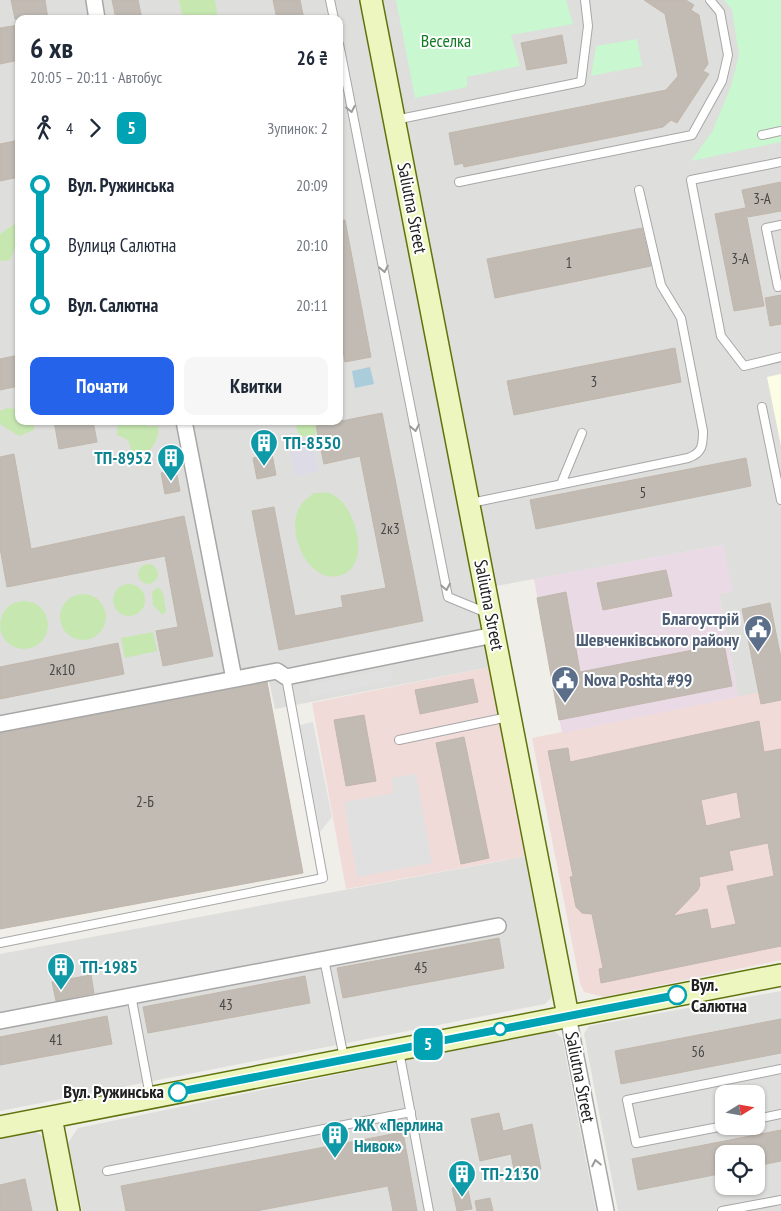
<!DOCTYPE html>
<html lang="uk">
<head>
<meta charset="utf-8">
<style>
	body { margin:0; font-family:"PT Sans Narrow",sans-serif; background:#f6f6f7; color:#1f2937; height:100vh; display:flex; flex-direction:column; font-size:19px; white-space:nowrap }
	* { box-sizing:border-box; margin:0 }
	p { font-size:16px; color:#747a83 }
	.icon { flex:none; width:28px; height:28px; fill:none; stroke:currentColor; stroke-width:2; stroke-linecap:round; stroke-linejoin:round }
	.map { position:relative; flex:1; overflow:hidden }
	.side { position:absolute; left:15px; top:15px; width:328px; height:410px; display:flex; flex-direction:column; background:#fff; border-radius:10px; box-shadow:0 1px 4px #0004 }
	.side>* { flex:none }
	.badge { padding:0 10px; border-radius:8px; font-size:18px; line-height:32px }
	.needle { width:32px; rotate:79deg }
	.fabs { position:absolute; left:715px; top:1085px; display:grid; gap:10px }
	.fabs a { display:grid; place-items:center; width:50px; height:50px; border-radius:10px; background:#fff; box-shadow:0 1px 4px #0004; font-size:25px }
	.map>.badge { position:absolute; translate:-50% -50%; box-shadow:0 0 0 2px #fff }
	.legs { display:flex; align-items:center; gap:8px; height:55px; padding:0 15px; font-size:16px }
	.legs p { margin-inline-start:auto }
	.head { display:flex; align-items:center; justify-content:space-between; height:85px; padding:0 15px }
	h1 { font-size:28px; font-weight:700; line-height:38px }
	.action { display:flex; gap:10px; margin-top:auto; padding:10px 15px }
	.action a { flex:1; height:58px; border-radius:10px; background:#2563eb; color:#fff; font-size:20px; font-weight:700; line-height:58px; text-align:center }
	.action a+a { background:#f6f6f7; color:#1f2937 }
	ul { padding:0 15px; list-style:none }
	li { display:flex; align-items:center; gap:18px; height:60px; font-size:19px }
	li i { display:grid; place-items:center; width:8px; height:100%; margin:0 6px; background:currentColor }
	li i::after { content:''; width:12px; height:12px; margin:-6px; border:4px solid; border-radius:50%; background:#fff }
	li p { margin-inline-start:auto }
	li:first-child i { background:linear-gradient(#0000 50%,currentColor 0) }
	li:last-child i { background:linear-gradient(currentColor 50%,#0000 0) }
	.map>svg:first-child { display:block }
	.residential { fill:#dededd; fill-rule:evenodd }
	.commercial { fill:#f0dbd8 }
	.industrial { fill:#e9dae5 }
	.education { fill:#fbfde4 }
	.grass { fill:#c7e7b1 }
	.park { fill:#c8f7d0 }
	.parking { fill:#e0e0e0 }
	.plaza { fill:#dddce6 }
	.water { fill:#abccdb }
	.building { fill:#c1bbb4; stroke:#c1b7ab; fill-rule:evenodd }
	.lines { fill:none; stroke-linecap:round; stroke-linejoin:round }
	.lane-casing { stroke:#a7a7a7; stroke-width:10 }
	.street-casing { stroke:#a7a7a7; stroke-width:18 }
	.secondary-casing { stroke:#5f730c; stroke-width:24 }
	.lane { stroke:#fff; stroke-width:8 }
	.street { stroke:#fff; stroke-width:15 }
	.secondary { stroke:#eef6c0; stroke-width:21 }
	.oneway { stroke:#9b9b9b }
	.line-1-casing { stroke:#fff; stroke-width:11 }
	.line-1 { stroke:#00a3b4; stroke-width:8 }
	.stop-1-dot { fill:#fff; stroke:#00a3b4; stroke-width:2.5 }
	.labels { text-anchor:middle; stroke-width:4; stroke-linejoin:round; paint-order:stroke }
	.number-label { font-size:15px; fill:#484745 }
	.park-label { font-size:18px; fill:#137a25; stroke:#fff }
	.street-label { font-size:18px; fill:#202020; stroke:#fff }
	.culture-label { font-size:18px; font-weight:bold; fill:#0d838f; stroke:#fff; text-anchor:start }
	.service-label { font-size:18px; font-weight:bold; fill:#4e5e75; stroke:#fff; text-anchor:end }
	.stop-label { font-size:18px; font-weight:bold; fill:#202020; stroke:#fff; text-anchor:start }
</style>
</head>
<body>
<div class="map">
<svg width="781" height="1211" viewBox="0 0 781 1211">
	<rect width="100%" height="100%" fill="#f0eee8"/>
	<!-- residential -->
	<path class="residential" d="M0 0H359L491 667 275 709 269 681 0 731ZM19 19H339V421H19Z
		M383 0H781V688L738 697 719 594 732 591 723 545 496 586Z
		M527 856 553 989 551 998 545 1004 0 1111V954Z
		M781 991V1211H618L584 1034 589 1026ZM724 1094H756V1126H724ZM724 1154H756V1186H724Z
		M553 1030 562 1038 596 1211H82L68 1143 78 1128Z
		M36 1132 47 1139 62 1211H0V1139Z"/>
	<!-- commercial -->
	<path class="commercial" d="M491 667 527 856 346 889 312 703Z
		M781 688V960L604 997 584 992 580 983 532 738Z"/>
	<!-- industrial -->
	<path class="industrial" d="M723 545 733 591 719 594 738 697 562 733 534 579Z"/>
	<!-- education -->
	<path class="education" d="M781 374V446L767 377Z"/>
	<!-- grass -->
	<path class="grass" d="M179 0H215L218 19H183Z
		M19 204V239L10 260 0 261V234L16 223 15 207Z
		M7 408 19 409V421H34V430L19 436 0 424V411Z
		M118 421H142L147 426H158C161 438 148 461 133 454L128 440 117 435Z
		M300 421H334L315 425 316 434 300 437 296 427Z
		M314 493C319 493 325 492 329 493 355 501 373 564 342 575 311 586 288 538 297 513 300 504 306 499 314 493Z
		M138 574a10 10 0 1 1 20 0a10 10 0 1 1-20 0Z
		M113 600a16 16 0 1 1 32 0a16 16 0 1 1-32 0Z
		M158 587 163 593 166 611 163 615 153 605 152 592Z
		M60 617a23 23 0 1 1 46 0a23 23 0 1 1-46 0Z
		M0 625a24 24 0 1 1 48 0a24 24 0 1 1-48 0Z
		M153 632 157 651 125 658 121 638Z"/>
	<!-- park -->
	<path class="park" d="M396 0H566L573 24 511 35 520 66 467 77V87L415 98Z
		M724 0H781V142L691 161 712 132 731 86 739 55 732 10Z
		M637 39 642 66 591 76 596 46Z"/>
	<!-- parking -->
	<path class="parking" d="M391 669 393 681 310 697 308 685Z
		M313 722 332 817 320 832 300 725Z
		M416 774 432 863 357 877 344 802 394 793 391 778Z"/>
	<!-- plaza -->
	<path class="plaza" d="M311 440 319 471 295 476 288 444Z"/>
	<!-- water -->
	<path class="water" d="M370 367 374 384 355 388 352 371Z"/>
	<!-- building -->
	<path class="building" d="M11 0H45L48 19H15Z
		M112 0H138L142 19H116Z
		M273 0H300L304 19H277Z
		M644 0H686L694 5 691 10 699 15 708 64 703 71 709 74 677 123 671 120 663 127 464 167 463 163 455 165 449 133 666 90 678 76 665 14Z
		M19 25V60L0 64V28Z
		M562 35 567 63 527 70 521 43Z
		M19 140V177L0 181V144Z
		M781 182V211L748 217 742 190Z
		M745 208 764 306 734 311 715 214Z
		M345 220 371 357 345 362 339 328V221Z
		M642 228 651 266 495 298 487 259Z
		M781 295V324L770 326 765 298Z
		M675 348 681 382 514 415 507 381Z
		M19 355V386L0 390V359Z
		M382 413 423 621 279 650 252 511 274 507 295 616 343 607 341 596 386 588 360 456 324 464 316 426Z
		M54 421H93L97 442 59 449Z
		M14 454 31 549 184 516 213 656 163 666 156 631 178 627 165 556 7 587 0 548V457Z
		M272 454 276 475 257 479 253 458Z
		M746 458 751 486 536 529 530 500Z
		M176 470 180 491 165 494 161 473Z
		M666 570 672 596 603 610 597 583Z
		M566 592 580 672 724 644 732 686 559 720 537 598Z
		M770 603 781 658V700L761 704 742 609Z
		M118 643 124 674 0 699V667Z
		M473 679 478 702 420 714 415 690Z
		M267 682 303 873 0 929V733Z
		M364 715 376 781 346 786 334 720Z
		M759 721 764 752 781 749V946L601 983 599 969 603 968 592 914 582 913 576 907 570 877 573 876 548 751 568 748 570 762ZM737 792 741 818 706 826 701 800ZM768 843 774 876 727 886 736 924 711 929 707 909 673 916 698 890 700 885 699 877 733 870 729 851Z
		M464 737 489 858 461 864 436 743Z
		M499 938 504 968 343 998 337 968Z
		M91 975 94 993 56 1001 52 982Z
		M305 976 310 1003 148 1033 143 1007Z
		M107 1016 112 1044 0 1065V1037Z
		M781 1019V1053L621 1084 615 1051Z
		M499 1113 503 1131 532 1124 541 1169 515 1175 511 1154 480 1161 471 1119Z
		M781 1130V1161L756 1166V1154H724V1173L638 1190 632 1159Z
		M403 1132 417 1211H393L388 1186 256 1211H126L121 1186Z
		M25 1179 32 1211H0V1185Z
		M467 1185 472 1209 457 1211 452 1188Z
		M490 1198 493 1211H477L475 1201Z"/>
	<g class="lines">
		<defs>
			<path id="lane" d="M330 0 334 19
				M339 44 448 597 487 613
				M395 120 581 82 588 26 585 0
				M762 135 781 131
				M781 162 691 180 721 336 744 366 781 357
				M459 182 692 135 722 81 728 55 720 12 710 0
				M781 225 766 228 778 287 781 286
				M762 407 781 500
				M561 484 582 433
				M471 503 688 458C702 453 703 446 703 431L681 318 661 285 639 190
				M399 740 508 717
				M0 943 323 878 286 677
				M324 959 344 1058
				M131 995 150 1096
				M399 1051 429 1211
				M756 1119 781 1114
				M724 1126 636 1143 627 1100 781 1069
				M107 1171 411 1112
				M722 1211 781 1200"/>
			<path id="street" d="M94 0 97 19
				M184 421 234 679
				M0 724 277 671 286 677 494 635
				M568 1016 606 1211
				M0 1021 498 926"/>
			<path id="secondary" d="M371 0 568 1016
				M51 1117 69 1211
				M0 1127 781 975"/>
		</defs>
		<!-- lane casing -->
		<use href="#lane" class="lane-casing"/>
		<!-- street casing -->
		<use href="#street" class="street-casing"/>
		<!-- secondary casing -->
		<use href="#secondary" class="secondary-casing"/>
		<!-- lane -->
		<use href="#lane" class="lane"/>
		<!-- street -->
		<use href="#street" class="street"/>
		<!-- secondary -->
		<use href="#secondary" class="secondary"/>
	</g>
	<!-- one-way arrows -->
	<defs><path id="oneway-chevron" d="M-2-3.5L2.5 0L-2 3.5" fill="none" stroke-width="1.6" stroke-linecap="round" stroke-linejoin="round" transform="scale(1.25)"/></defs>
	<g class="oneway">
		<use href="#oneway-chevron" transform="translate(351 109) rotate(79)"/>
		<use href="#oneway-chevron" transform="translate(384 269) rotate(79)"/>
		<use href="#oneway-chevron" transform="translate(415 428) rotate(79)"/>
		<use href="#oneway-chevron" transform="translate(446 587) rotate(79)"/>
		<use href="#oneway-chevron" transform="translate(596 1163) rotate(-101)"/>
	</g>
	<g class="lines">
		<defs>
			<path id="line-1" d="M178 1092 677 995"/>
		</defs>
		<!-- line-1 casing -->
		<use href="#line-1" class="line-1-casing"/>
		<!-- line-1 -->
		<use href="#line-1" class="line-1"/>
	</g>
	<!-- icons -->
	<defs>
		<symbol id="building-pin" viewBox="-11 -11 22 30"><path d="M0 17L-7.5 6A9.5 9.5 0 1 1 7.5 6Z" fill="#0f9aa8" stroke="#fff"/><path d="M-4-6H4V6H1V3H-1V6H-4ZM-2.5-4.3h1.7v1.8h-1.7ZM.8-4.3h1.7v1.8H.8ZM-2.5-1h1.7V.8h-1.7ZM.8-1h1.7V.8H.8Z" fill="#fff"/></symbol>
		<symbol id="civic-pin" viewBox="-11 -11 22 30"><path d="M0 17L-7.5 6A9.5 9.5 0 1 1 7.5 6Z" fill="#5c6f8a" stroke="#fff"/><path d="M-.6-6.5H3V-4.5H.6V-3L4-1V1h2V6H-6V1h2V-1L-.6-3ZM-1.2 2.5V6h2.4V2.5Z" fill="#fff"/></symbol>
	</defs>
	<g fill-rule="evenodd">
		<use href="#building-pin" x="248" y="427" width="32" height="43"/>
		<use href="#building-pin" x="155" y="442" width="32" height="43"/>
		<use href="#civic-pin" x="742" y="613" width="32" height="43"/>
		<use href="#civic-pin" x="549" y="664" width="32" height="43"/>
		<use href="#building-pin" x="45" y="951" width="32" height="43"/>
		<use href="#building-pin" x="319" y="1119" width="32" height="43"/>
		<use href="#building-pin" x="446" y="1158" width="32" height="43"/>
	</g>
	<!-- markers -->
	<g class="stop-1-dot">
		<circle cx="677" cy="995" r="9"/>
		<circle cx="500" cy="1029" r="6"/>
		<circle cx="178" cy="1092" r="9"/>
	</g>
	<g class="labels">
		<!-- number labels -->
		<g class="number-label">
			<text x="762" y="204">3-А</text>
			<text x="740" y="264">3-А</text>
			<text x="569" y="268">1</text>
			<text x="594" y="387">3</text>
			<text x="643" y="498">5</text>
			<text x="390" y="534">2к3</text>
			<text x="62" y="675">2к10</text>
			<text x="145" y="807">2-Б</text>
			<text x="421" y="973">45</text>
			<text x="226" y="1010">43</text>
			<text x="56" y="1045">41</text>
			<text x="698" y="1057">56</text>
		</g>
		<!-- park labels -->
		<g class="park-label">
			<text x="446" y="47">Веселка</text>
		</g>
		<!-- street labels -->
		<g class="street-label">
			<text transform="translate(412 208) rotate(79)" y="6">Saliutna Street</text>
			<text transform="translate(489 605) rotate(79)" y="6">Saliutna Street</text>
			<text transform="translate(580 1077) rotate(79)" y="6">Saliutna Street</text>
		</g>
		<!-- culture labels -->
		<g class="culture-label">
			<text x="283" y="449">ТП-8550</text>
			<text x="152" y="464" text-anchor="end">ТП-8952</text>
			<text x="80" y="973">ТП-1985</text>
			<text x="354" y="1131">ЖК «Перлина<tspan x="354" dy="21">Нивок»</tspan></text>
			<text x="481" y="1180">ТП-2130</text>
		</g>
		<!-- service labels -->
		<g class="service-label">
			<text x="739" y="625">Благоустрій<tspan x="739" dy="21">Шевченківського району</tspan></text>
			<text x="584" y="686" text-anchor="start">Nova Poshta #99</text>
		</g>
		<!-- stop labels -->
		<g class="stop-label">
			<text x="691" y="991">Вул.<tspan x="691" dy="21">Салютна</tspan></text>
			<text x="164" y="1098" text-anchor="end">Вул. Ружинська</text>
		</g>
	</g>
</svg>
<div class="fabs">
<a><svg class="needle" viewBox="-14 -14 28 28"><path d="M0-13l5 13h-10z" fill="#e53935"/><path d="M0 13l5-13h-10z" fill="#747a83"/></svg></a>
<a><svg class="icon" aria-label="locate" viewBox="0 0 24 24"><circle cx="12" cy="12" r="6"/><path d="M12 2v4M12 18v4M2 12h4M18 12h4"/></svg></a>
</div>
<b class="badge" style="left:428px;top:1044px;background:#00a3b4;color:#fff">5</b>
<section class="side">
<div class="head"><div><h1>6 хв</h1><p>20:05 – 20:11 · Автобус</p></div><b>26 ₴</b></div>
<div class="legs"><svg class="icon" aria-label="walk" viewBox="0 0 24 24"><circle cx="13" cy="4" r="2"/><path d="M13 8l-2 6 4 7M11 14l-3 7M7 12l3-4h3l4 4"/></svg>4<svg class="icon" aria-label="forward" viewBox="0 0 24 24"><path d="M9 5l7 7-7 7"/></svg><b class="badge" style="background:#00a3b4;color:#fff">5</b><p>Зупинок: 2</p></div>
<ul>
<li><i style="color:#00a3b4"></i><b>Вул. Ружинська</b><p>20:09</p></li>
<li><i style="color:#00a3b4"></i><span>Вулиця Салютна</span><p>20:10</p></li>
<li><i style="color:#00a3b4"></i><b>Вул. Салютна</b><p>20:11</p></li>
</ul>
<div class="action"><a>Почати</a><a>Квитки</a></div>
</section>
</div>
</body>
</html>
